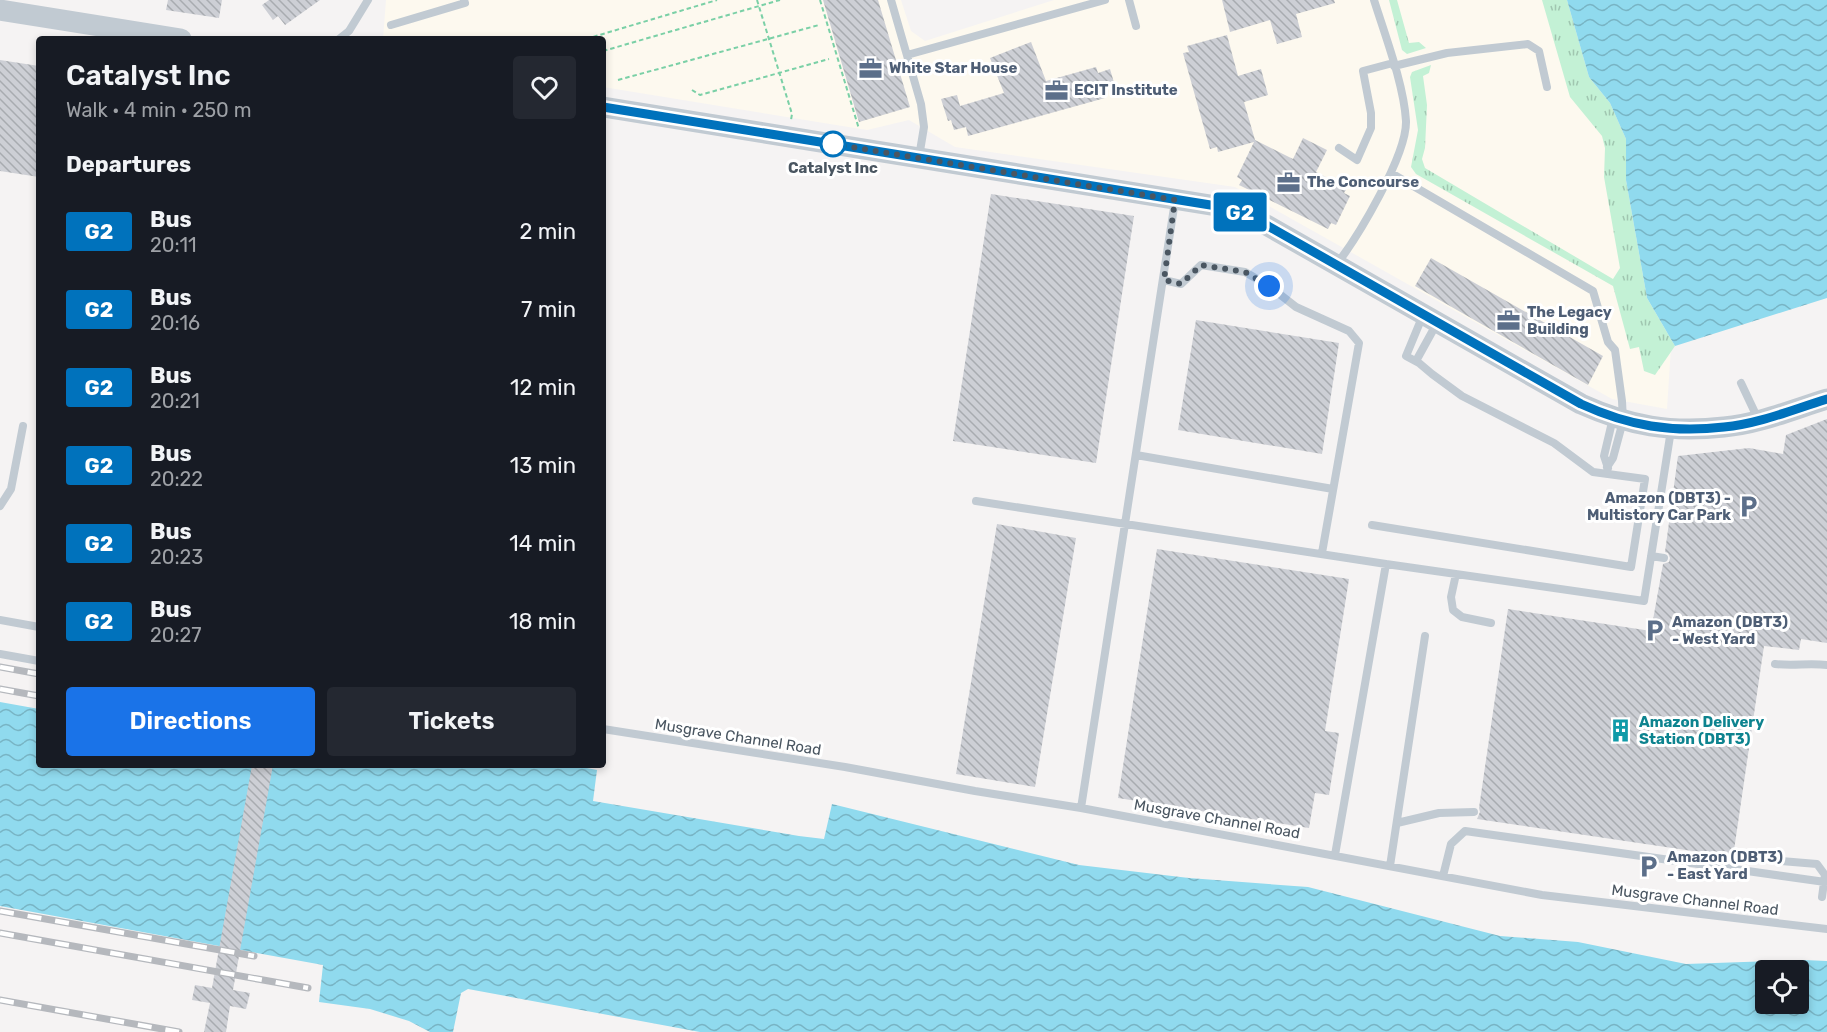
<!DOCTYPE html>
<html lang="en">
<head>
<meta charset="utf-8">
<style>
	body { margin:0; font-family:Rubik,sans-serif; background:#242831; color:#f1f3f6; height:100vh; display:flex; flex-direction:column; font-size:22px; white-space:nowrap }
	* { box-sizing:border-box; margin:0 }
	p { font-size:20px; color:#9ea1a6 }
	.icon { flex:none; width:33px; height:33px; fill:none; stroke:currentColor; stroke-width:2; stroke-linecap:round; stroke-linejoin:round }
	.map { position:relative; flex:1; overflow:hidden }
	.sheet { position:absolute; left:36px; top:36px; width:570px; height:732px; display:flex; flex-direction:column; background:#171b24; border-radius:6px; box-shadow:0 3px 9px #0003 }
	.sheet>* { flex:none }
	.badge { padding:0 12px; border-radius:4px; font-size:21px; line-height:39px }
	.tools { position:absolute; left:1755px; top:960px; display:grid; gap:12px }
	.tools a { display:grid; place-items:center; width:54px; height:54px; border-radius:6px; background:#171b24; box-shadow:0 3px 9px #0003; font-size:30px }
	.you { position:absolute; width:30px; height:30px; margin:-15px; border:4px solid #fff; border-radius:50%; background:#1a73e8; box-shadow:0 0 0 9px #1a73e833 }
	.map>.badge { position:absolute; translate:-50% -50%; box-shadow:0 0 0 3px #fff }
	h2 { padding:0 30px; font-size:22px; line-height:54px }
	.round { display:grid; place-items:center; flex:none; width:63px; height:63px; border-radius:6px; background:#242831 }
	.overview { display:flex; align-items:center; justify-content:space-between; height:102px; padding:0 30px }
	h1 { font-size:28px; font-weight:600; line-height:45px }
	.cta { display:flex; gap:12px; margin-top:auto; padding:12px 30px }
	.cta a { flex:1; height:69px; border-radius:6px; background:#1a73e8; color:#fff; font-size:24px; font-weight:600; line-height:69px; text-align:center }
	.cta a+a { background:#242831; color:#f1f3f6 }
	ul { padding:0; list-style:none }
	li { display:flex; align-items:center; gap:18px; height:78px; padding:0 30px }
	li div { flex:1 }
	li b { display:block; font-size:22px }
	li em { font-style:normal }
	li .badge { min-width:66px; font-weight:700; text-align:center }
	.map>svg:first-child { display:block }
	.commercial { fill:#fdf9ef }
	.grass { fill:url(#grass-tufts) }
	.water { fill:url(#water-waves); fill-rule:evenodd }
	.building { fill:url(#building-back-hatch) }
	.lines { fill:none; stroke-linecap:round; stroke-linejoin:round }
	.path { stroke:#7ad0a6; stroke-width:2; stroke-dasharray:4.5 3; stroke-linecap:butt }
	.service { stroke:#c1cad2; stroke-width:8 }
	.tertiary { stroke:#c1cad2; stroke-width:21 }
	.rail-casing { stroke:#b5b8bd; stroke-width:7 }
	.rail { stroke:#fff; stroke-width:4.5; stroke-dasharray:14; stroke-linecap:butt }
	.line-casing { stroke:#fff; stroke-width:14 }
	.line { stroke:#0072bc; stroke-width:9 }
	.walk { stroke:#4a5661; stroke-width:6; stroke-dasharray:0 10.8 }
	.stop-dot { fill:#fff; stroke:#0072bc; stroke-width:3 }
	.labels { text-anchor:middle; stroke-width:6; stroke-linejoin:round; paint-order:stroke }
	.service-label { font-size:15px; font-weight:bold; fill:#4e5e75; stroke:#fff; text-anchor:start }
	.stop-label { font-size:15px; font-weight:bold; fill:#4a5661; stroke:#fff }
	.culture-label { font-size:15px; font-weight:bold; fill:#0d838f; stroke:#fff; text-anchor:start }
	.street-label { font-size:15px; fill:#4a5661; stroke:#fff }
</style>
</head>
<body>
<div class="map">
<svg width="1827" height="1032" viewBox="0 0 1827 1032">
	<defs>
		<pattern id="grass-tufts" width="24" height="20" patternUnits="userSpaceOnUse" patternTransform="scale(1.5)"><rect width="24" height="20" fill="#c3f1d5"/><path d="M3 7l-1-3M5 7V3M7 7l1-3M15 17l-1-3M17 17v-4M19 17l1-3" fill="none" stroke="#a0c6b0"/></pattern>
		<pattern id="water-waves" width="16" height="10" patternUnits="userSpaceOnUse" patternTransform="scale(1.5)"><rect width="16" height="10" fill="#90daee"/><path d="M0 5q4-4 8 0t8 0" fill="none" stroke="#78b4c4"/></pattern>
		<pattern id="building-back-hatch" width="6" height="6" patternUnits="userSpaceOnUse" patternTransform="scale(1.5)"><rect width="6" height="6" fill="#cdcfd5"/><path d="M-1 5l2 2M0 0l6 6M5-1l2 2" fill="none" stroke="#a8abb0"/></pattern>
	</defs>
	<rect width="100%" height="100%" fill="#f5f3f3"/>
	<!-- commercial -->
	<path class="commercial" d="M386 0H901L911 31 925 41 1054 0H1562L1671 347 1667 409 1612 399 1235 187 955 147 909 120 867 130 603 87V39H383Z"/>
	<!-- grass -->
	<path class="grass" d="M1389 0H1397L1409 43 1419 42 1426 48 1407 54 1402 50Z
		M1542 0H1567L1589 77 1610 103 1626 139V180L1647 298 1675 346 1655 375 1644 371 1639 347 1630 349 1613 286 1416 174 1411 167 1418 130 1410 77 1412 72 1431 65 1429 73 1423 76 1427 105 1425 148 1422 159 1425 168 1613 279 1620 268 1604 177 1605 148 1602 136 1570 97Z"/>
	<!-- water -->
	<path class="water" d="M1567 0H1827V298L1675 346 1647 298 1626 180V139L1610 103 1589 77Z
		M0 702 39 709V765H345L359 768 360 765H571L597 770 593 801 799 836 824 839 832 804 1079 865 1189 878 1308 887 1500 936 1578 942 1686 964 1804 960 1827 961V1032H700L468 989 461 993 453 1032H430L409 1021 370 1009 319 1002 323 965 0 906ZM1766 970H1798V1004H1766Z"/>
	<!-- building -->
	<path class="building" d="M168 0H222L219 18 166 10Z
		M269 0H320L285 25 278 16 273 20 262 5Z
		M823 0H878L910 107 859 122Z
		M1222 0H1334L1335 3 1296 14 1302 37 1277 44 1270 20 1230 32Z
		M1227 35 1238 76 1261 69 1268 95 1244 102 1255 140 1293 159 1303 138 1327 150 1316 172 1347 188 1344 193 1350 196 1336 225 1331 223 1328 229 1239 185 1242 180 1237 177 1254 142 1218 152 1217 147 1210 149 1183 53 1189 52 1187 46Z
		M1031 42 1046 81 1096 67 1098 73 1110 69 1115 86 1103 89 1105 98 968 136 966 127 954 130 951 120 948 121 941 99 957 95 960 106 1004 93 990 58Z
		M0 60 39 66V177L0 171Z
		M991 194 1134 216 1096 463 953 441Z
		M1431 258 1603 356 1588 385 1415 286Z
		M1196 320 1339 343 1322 454 1178 430Z
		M1827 419V643L1801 639 1799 650 1764 646 1733 857 1477 819 1480 812 1479 808 1508 609 1651 631 1663 564 1669 562 1670 558 1668 553 1665 552 1678 456 1749 448 1783 454 1786 435Z
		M997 524 1076 538 1035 787 956 774Z
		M1157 549 1349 579 1325 731 1339 733 1329 795 1315 793 1309 828 1118 798Z
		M252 765H273L233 990 250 993 246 1009 230 1006 226 1032H204L210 1003 192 1000 195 985 212 988Z"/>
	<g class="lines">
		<!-- path -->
		<path class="path" d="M757 0 792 114 791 120
			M820 0 859 129
			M586 39 717 0
			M603 51 780 0
			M618 80 819 25
			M692 90 700 95 829 59"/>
		<!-- service -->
		<path class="service" d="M891 0 921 104 924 127 919 157
			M1129 0 1136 26
			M391 25 465 3 464 0
			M339 39 349 31 368 0
			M907 55 1105 0
			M1394 66 1447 53 1528 44 1539 51 1547 87
			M1339 148 1357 160 1371 128V113L1363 71 1393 63
			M1391 173 1593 291 1608 342 1615 350 1622 401 1623 421 1613 458 1607 467
			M1336 265C1358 237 1407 155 1406 121 1404 85 1385 35 1374 0
			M1164 280 1181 284 1201 265 1245 272 1269 286 1296 307 1349 331 1359 343 1322 553
			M1416 361 1437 323
			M1741 383 1758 419
			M1136 455 1333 489
			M1608 468 1604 456 1613 418
			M976 501 1386 564 1644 601 1671 430
			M0 506 11 489 23 426
			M1372 525 1631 567 1645 479 1593 472 1554 443 1462 396 1432 374 1419 363 1406 356 1423 315
			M1651 556 1664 558
			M1456 574 1451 597 1453 610 1462 617 1491 623
			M0 620 39 627
			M0 654 39 661
			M1775 664C1793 666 1809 663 1827 665
			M603 729 845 767 975 791 1081 808 1542 895 1827 929
			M1081 808 1175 201
			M1397 823 1439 813 1474 812
			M1751 852 1781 861 1817 864 1825 875 1822 897
			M1335 855 1386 564
			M1390 866 1425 636
			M1443 876 1451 844 1465 831 1825 882"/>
		<!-- tertiary -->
		<path class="tertiary" d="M0 10 181 39
			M603 107 1229 208 1247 214 1581 404C1630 426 1670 433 1724 427 1759 424 1794 409 1827 399"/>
		<defs>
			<path id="rail" d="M0 667 39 674
				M0 689 39 696
				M0 911 254 956
				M0 933 308 988
				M0 1000 179 1032"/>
		</defs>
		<!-- rail casing -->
		<use href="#rail" class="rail-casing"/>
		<!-- rail -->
		<use href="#rail" class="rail"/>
	</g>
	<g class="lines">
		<defs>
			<path id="line" d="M603 107 1229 208 1247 214 1581 404C1629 426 1672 433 1724 427 1759 424 1794 409 1827 399"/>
		</defs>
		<!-- line casing -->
		<use href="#line" class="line-casing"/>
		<!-- line -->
		<use href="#line" class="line"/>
		<!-- walk -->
		<path class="walk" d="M833 144 1175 200 1164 280 1181 284 1201 265 1245 272 1269 286"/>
	</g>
	<!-- icons -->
	<defs>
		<symbol id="office-bare" viewBox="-9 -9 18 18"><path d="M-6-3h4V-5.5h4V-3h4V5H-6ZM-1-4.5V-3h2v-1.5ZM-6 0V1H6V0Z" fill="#5c6f8a" stroke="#fff" stroke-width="2.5" paint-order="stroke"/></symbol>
		<symbol id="parking-bare" viewBox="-9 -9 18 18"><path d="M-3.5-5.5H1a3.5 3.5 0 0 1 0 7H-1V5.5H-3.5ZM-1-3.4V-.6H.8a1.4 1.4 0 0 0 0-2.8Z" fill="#5c6f8a" stroke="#fff" stroke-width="2.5" paint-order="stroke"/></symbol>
		<symbol id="building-bare" viewBox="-9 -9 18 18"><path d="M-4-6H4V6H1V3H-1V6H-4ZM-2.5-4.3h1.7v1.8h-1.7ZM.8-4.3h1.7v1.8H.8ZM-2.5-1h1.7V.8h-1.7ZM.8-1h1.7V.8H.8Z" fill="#0f9aa8" stroke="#fff" stroke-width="2.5" paint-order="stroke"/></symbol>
	</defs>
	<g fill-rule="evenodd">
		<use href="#office-bare" x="854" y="52" width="33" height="33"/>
		<use href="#office-bare" x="1040" y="74" width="33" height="33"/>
		<use href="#office-bare" x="1272" y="166" width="33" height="33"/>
		<use href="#office-bare" x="1492" y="304" width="33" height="33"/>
		<use href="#parking-bare" x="1732" y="490" width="33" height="33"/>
		<use href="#parking-bare" x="1638" y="614" width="33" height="33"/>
		<use href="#building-bare" x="1604" y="714" width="33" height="33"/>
		<use href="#parking-bare" x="1632" y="850" width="33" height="33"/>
	</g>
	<!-- markers -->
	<circle class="stop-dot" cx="833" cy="144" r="12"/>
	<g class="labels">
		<!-- service labels -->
		<g class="service-label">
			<text x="889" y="73">White Star House</text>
			<text x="1074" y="95">ECIT Institute</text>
			<text x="1307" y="187">The Concourse</text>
			<text x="1527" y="317">The Legacy<tspan x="1527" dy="17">Building</tspan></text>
			<text x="1731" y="503" text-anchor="end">Amazon (DBT3) -<tspan x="1731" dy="17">Multistory Car Park</tspan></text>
			<text x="1672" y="627">Amazon (DBT3)<tspan x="1672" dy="17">- West Yard</tspan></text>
			<text x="1667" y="862">Amazon (DBT3)<tspan x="1667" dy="17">- East Yard</tspan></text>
		</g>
		<!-- stop labels -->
		<g class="stop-label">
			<text x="833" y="173">Catalyst Inc</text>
		</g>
		<!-- culture labels -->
		<g class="culture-label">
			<text x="1639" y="727">Amazon Delivery<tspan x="1639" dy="17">Station (DBT3)</tspan></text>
		</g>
		<!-- street labels -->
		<g class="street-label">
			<text transform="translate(738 737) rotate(9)" y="5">Musgrave Channel Road</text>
			<text transform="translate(1217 819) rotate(10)" y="5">Musgrave Channel Road</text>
			<text transform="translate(1695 900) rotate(7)" y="5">Musgrave Channel Road</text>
		</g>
	</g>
</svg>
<div class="tools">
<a><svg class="icon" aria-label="locate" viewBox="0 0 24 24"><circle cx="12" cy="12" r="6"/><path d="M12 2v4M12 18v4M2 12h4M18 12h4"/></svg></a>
</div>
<div class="you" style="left:1269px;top:286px"></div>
<b class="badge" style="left:1240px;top:212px;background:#0072bc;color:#fff">G2</b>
<section class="sheet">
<div class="overview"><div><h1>Catalyst Inc</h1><p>Walk · 4 min · 250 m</p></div><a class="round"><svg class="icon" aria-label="heart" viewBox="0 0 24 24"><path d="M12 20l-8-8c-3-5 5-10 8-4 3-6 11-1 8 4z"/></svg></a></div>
<h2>Departures</h2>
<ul>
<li><span class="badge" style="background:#0072bc;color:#fff">G2</span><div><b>Bus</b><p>20:11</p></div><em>2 min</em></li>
<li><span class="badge" style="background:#0072bc;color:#fff">G2</span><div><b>Bus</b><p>20:16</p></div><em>7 min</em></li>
<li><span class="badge" style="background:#0072bc;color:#fff">G2</span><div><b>Bus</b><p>20:21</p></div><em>12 min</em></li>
<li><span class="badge" style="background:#0072bc;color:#fff">G2</span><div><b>Bus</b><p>20:22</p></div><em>13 min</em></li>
<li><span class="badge" style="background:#0072bc;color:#fff">G2</span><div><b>Bus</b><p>20:23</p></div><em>14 min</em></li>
<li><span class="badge" style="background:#0072bc;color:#fff">G2</span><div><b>Bus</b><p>20:27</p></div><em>18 min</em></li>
</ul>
<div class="cta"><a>Directions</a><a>Tickets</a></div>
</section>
</div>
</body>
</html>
